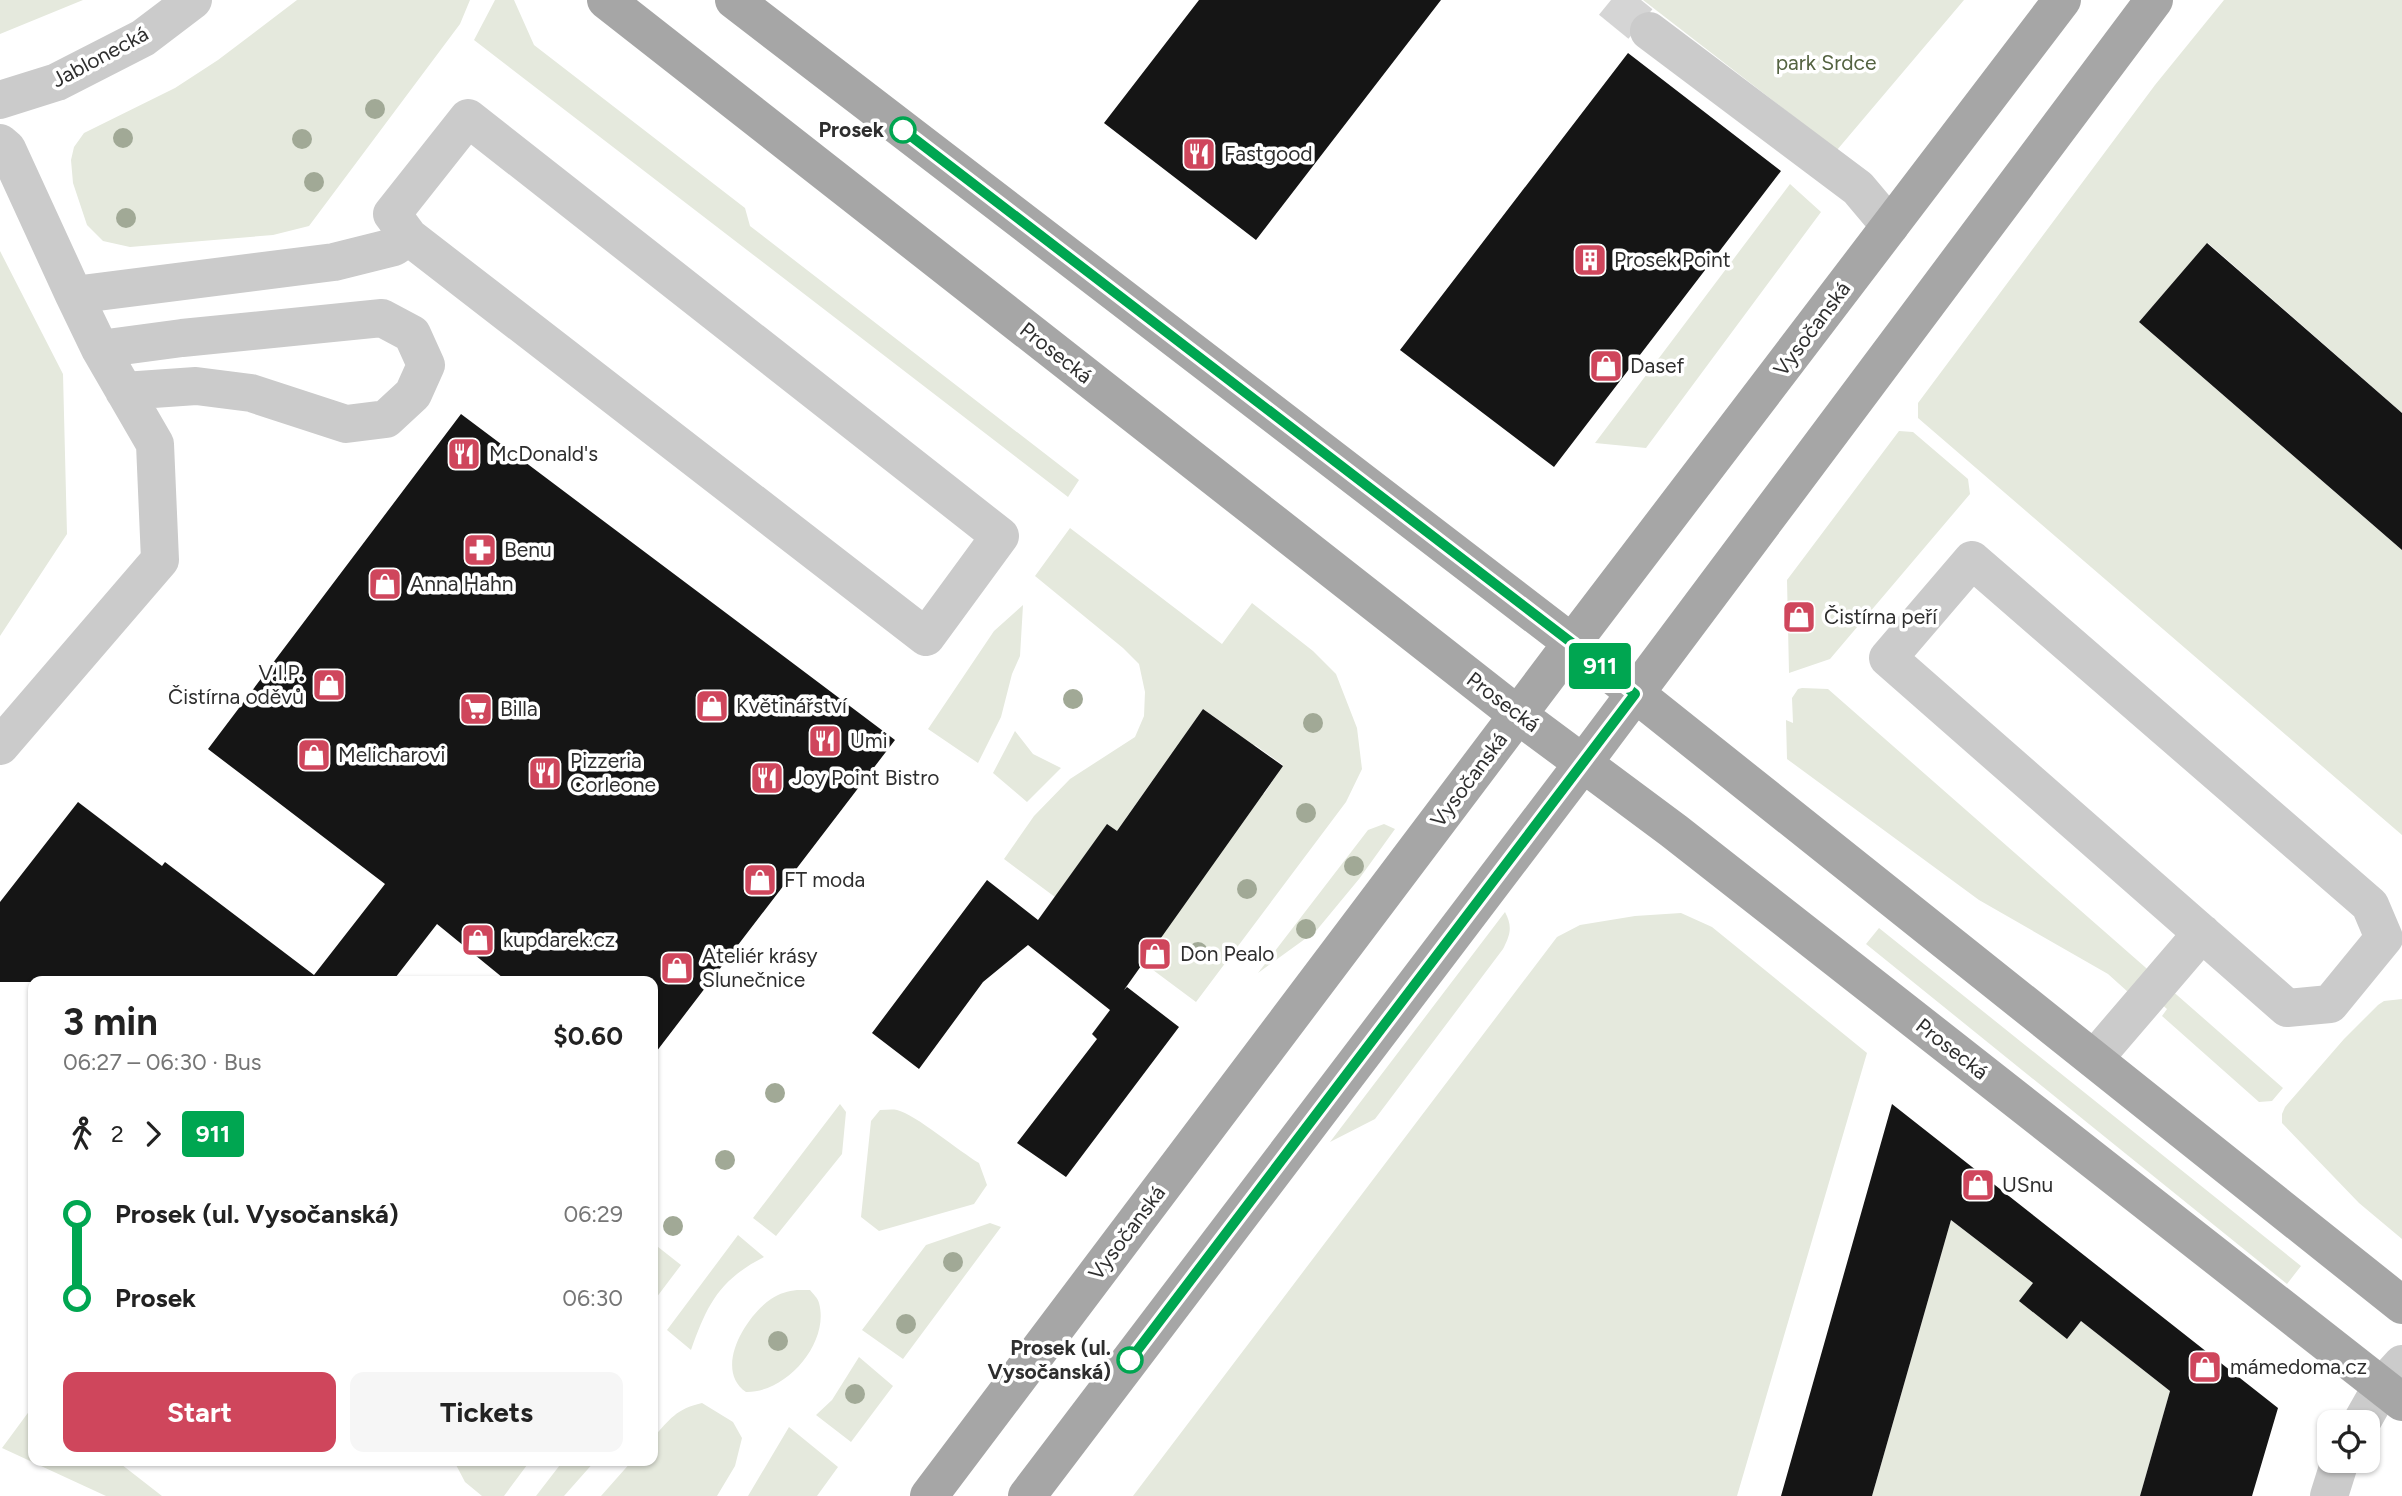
<!DOCTYPE html>
<html lang="en">
<head>
<meta charset="utf-8">
<style>
	body { margin:0; font-family:Figtree,sans-serif; background:#f6f6f6; color:#222; height:100vh; display:flex; flex-direction:column; font-size:26px; white-space:nowrap }
	* { box-sizing:border-box; margin:0 }
	p { font-size:23px; color:#767676 }
	.icon { flex:none; width:38px; height:38px; fill:none; stroke:currentColor; stroke-width:2; stroke-linecap:round; stroke-linejoin:round }
	.map { position:relative; flex:1; overflow:hidden }
	.sheet { position:absolute; left:28px; top:976px; width:630px; height:490px; display:flex; flex-direction:column; background:#fff; border-radius:14px; box-shadow:0 2px 5px #0004 }
	.sheet>* { flex:none }
	.badge { padding:0 14px; border-radius:5px; font-size:24px; line-height:46px }
	.buttons { position:absolute; left:2317px; top:1410px; display:grid; gap:14px }
	.buttons a { display:grid; place-items:center; width:63px; height:63px; border-radius:14px; background:#fff; box-shadow:0 2px 5px #0004; font-size:35px }
	.map>.badge { position:absolute; translate:-50% -50%; box-shadow:0 0 0 4px #fff }
	.legs { display:flex; align-items:center; gap:10px; height:77px; padding:0 35px; font-size:23px }
	.legs p { margin-inline-start:auto }
	.headline { display:flex; align-items:center; justify-content:space-between; height:119px; padding:0 35px }
	h1 { font-size:38px; font-weight:700; line-height:52px }
	.primary-button { display:flex; gap:14px; margin-top:auto; padding:14px 35px }
	.primary-button a { flex:1; height:80px; border-radius:14px; background:#cf465c; color:#fff; font-size:28px; font-weight:700; line-height:80px; text-align:center }
	.primary-button a+a { background:#f6f6f6; color:#222 }
	ul { padding:0 35px; list-style:none }
	li { display:flex; align-items:center; gap:24px; height:84px; font-size:26px }
	li i { display:grid; place-items:center; width:10px; height:100%; margin:0 9px; background:currentColor }
	li i::after { content:''; width:18px; height:18px; margin:-9px; border:5px solid; border-radius:50%; background:#fff }
	li p { margin-inline-start:auto }
	li:first-child i { background:linear-gradient(#0000 50%,currentColor 0) }
	li:last-child i { background:linear-gradient(currentColor 50%,#0000 0) }
	.map>svg:first-child { display:block }
	.green { fill:#e5e9dd; fill-rule:evenodd }
	.building { fill:#151515 }
	.lines { fill:none; stroke-linecap:round; stroke-linejoin:round }
	.minor-tunnel { stroke:#d5d5d5; stroke-width:38; stroke-dasharray:38 19; stroke-linecap:butt }
	.minor { stroke:#cbcbcb; stroke-width:38 }
	.major { stroke:#a6a6a6; stroke-width:38 }
	.tree { fill:#a1a996 }
	.line-1-casing { stroke:#fff; stroke-width:16 }
	.line-1 { stroke:#00a651; stroke-width:10 }
	.stop-1-dot { fill:#fff; stroke:#00a651; stroke-width:3.5 }
	.labels { text-anchor:middle; stroke-width:7; stroke-linejoin:round; paint-order:stroke }
	.street-label { font-size:21px; fill:#2e2e2e; stroke:#fff }
	.park-label { font-size:21px; fill:#546341; stroke:#fff }
	.stop-label { font-size:21px; font-weight:bold; fill:#2e2e2e; stroke:#fff; text-anchor:end }
	.poi-label { font-size:21px; fill:#2e2e2e; stroke:#fff; text-anchor:start }
</style>
</head>
<body>
<div class="map">
<svg width="2402" height="1496" viewBox="0 0 2402 1496">
	<rect width="100%" height="100%" fill="#fff"/>
	<!-- green -->
	<path class="green" d="M0 0H83L0 34Z
		M297 0H470L460 24 309 226 273 235 130 247 103 241 87 225 73 183 71 160 74 147 84 133 175 88 218 60Z
		M495 0H514L534 45 745 208 750 226 1079 480 1068 497 474 40Z
		M1643 0H1964L1837 150Z
		M2224 0H2402V413L2208 243 2139 322 2402 550V835L1918 418V403L2155 85Z
		M1790 184 1821 212 1646 448 1595 443Z
		M0 251 63 374 67 534 0 636Z
		M1899 431 1913 432 1968 479 1970 494 1830 659 1789 673 1787 580Z
		M1070 528 1222 644 1252 603 1313 651 1336 674 1357 728 1362 769 1346 802 1196 1002 1004 859 1034 816 1070 779 1135 737 1144 716 1145 692 1139 664 1123 648 1035 576ZM1203 709 1233 730 1234 731 1183 738ZM1255 745 1283 765 1264 794 1234 773ZM1146 790 1175 810 1126 818Z
		M1023 605 1020 656 1012 674 1001 717 978 763 928 729 994 631Z
		M1802 688 1828 689 2283 1088 2272 1101 2259 1102 2162 1016 2167 1009 2137 983 2128 992 2108 974 1979 900 1787 759 1786 720 1793 723 1792 698 1798 689Z
		M1015 731 1033 754 1061 768 1027 802 993 773Z
		M1384 824 1395 829 1359 879 1316 931 1258 973 1368 830Z
		M1505 912C1513 927 1510 935 1503 949L1375 1119 1330 1142Z
		M1681 913 1712 927 1867 1053 1737 1496H1133L1557 937 1580 925 1635 916Z
		M1879 928 2301 1266 2287 1284 1866 944Z
		M2402 999V1239L2359 1203 2282 1123V1114L2285 1107 2344 1039 2378 1005 2384 1001Z
		M840 1104 846 1112 842 1154 776 1236 753 1218Z
		M880 1110C886 1110 892 1109 897 1110 915 1114 960 1152 979 1163L987 1185 974 1204 879 1231 861 1217 871 1121Z
		M1951 1220 2033 1283 2020 1301 2067 1338 2081 1321 2170 1391 2140 1496H1872Z
		M990 1223 1001 1227 903 1359 862 1330 926 1245Z
		M738 1235 764 1257C719 1280 707 1305 691 1350L667 1330Z
		M653 1243 681 1265 653 1302Z
		M797 1290H810C813 1294 818 1298 819 1303 830 1343 786 1393 746 1392 713 1369 746 1316 771 1299 780 1293 788 1291 797 1290Z
		M859 1357 893 1386 851 1442 816 1415 832 1400Z
		M702 1403 733 1422 742 1438 735 1466 717 1496H601L632 1461H653V1438C670 1419 676 1409 702 1403Z
		M33 1406V1461H117L162 1496H106L2 1448Z
		M789 1427 838 1467 817 1496H748Z
		M454 1461H530L504 1496H482L465 1482Z
		M563 1461H595L564 1496H536Z"/>
	<!-- building -->
	<path class="building" d="M1199 0H1441L1256 240 1104 123Z
		M1628 53 1781 171 1554 467 1400 350Z
		M2207 243 2402 413V550L2139 322Z
		M461 414 895 740 653 1056V982H508L437 924 392 982H0V902L78 802 162 866 165 862 314 975 385 884 208 749Z
		M1203 709 1283 766 1124 990 1127 987 1179 1027 1066 1177 1017 1143 1097 1039 1092 1034 1110 1010 1028 945 983 982 919 1069 872 1033 987 880 1038 920 1107 824 1117 831Z
		M1892 1104 2278 1408 2252 1496H2140L2170 1391 2081 1321 2067 1339 2019 1301 2033 1283 1951 1220 1872 1496H1781Z"/>
	<g class="lines">
		<!-- minor-tunnel -->
		<path class="minor-tunnel" d="M1611 0 1649 31"/>
		<!-- minor -->
		<path class="minor" d="M1649 31 1858 188 1890 226
			M0 100 57 82 143 38 193 0
			M468 118 1000 536 926 637 409 237 392 214Z
			M0 143 7 149 74 295 334 262 394 247 409 237
			M100 349 182 338 382 318 412 334 426 365 413 394 386 419 346 424 251 393 196 386 124 391
			M1972 560 2370 905 2384 938 2330 1004 2287 1008 1888 658Z
			M0 746 160 560 155 444 100 349 74 295
			M2094 1059 2202 933
			M2361 1423 2382 1386 2402 1364
			M2329 1496 2340 1461"/>
		<!-- major -->
		<path class="major" d="M606 0 1518 715 1674 831 2402 1402
			M734 0 1572 643 2402 1305
			M929 1496 1572 643 2062 0
			M1027 1496 1584 762 2154 0"/>
	</g>
	<!-- trees -->
	<g class="tree">
		<circle cx="375" cy="109" r="10"/>
		<circle cx="123" cy="138" r="10"/>
		<circle cx="302" cy="139" r="10"/>
		<circle cx="314" cy="182" r="10"/>
		<circle cx="126" cy="218" r="10"/>
		<circle cx="1073" cy="699" r="10"/>
		<circle cx="1313" cy="723" r="10"/>
		<circle cx="1306" cy="813" r="10"/>
		<circle cx="1354" cy="866" r="10"/>
		<circle cx="1247" cy="889" r="10"/>
		<circle cx="1306" cy="929" r="10"/>
		<circle cx="1198" cy="952" r="10"/>
		<circle cx="775" cy="1093" r="10"/>
		<circle cx="725" cy="1160" r="10"/>
		<circle cx="673" cy="1226" r="10"/>
		<circle cx="953" cy="1262" r="10"/>
		<circle cx="906" cy="1324" r="10"/>
		<circle cx="778" cy="1341" r="10"/>
		<circle cx="855" cy="1394" r="10"/>
	</g>
	<g class="lines">
		<defs>
			<path id="line-1" d="M903 130 1572 643 1635 694 1130 1360"/>
		</defs>
		<!-- line-1 casing -->
		<use href="#line-1" class="line-1-casing"/>
		<!-- line-1 -->
		<use href="#line-1" class="line-1"/>
	</g>
	<!-- icons -->
	<defs>
		<symbol id="restaurant-square" viewBox="-11 -11 22 22"><rect x="-9" y="-9" width="18" height="18" rx="4" fill="#cf465c" stroke="#fff"/><path d="M-5-6h1v4h1v-4h1v4h1v-4h1v5L-1.5 .5V6h-2V.5L-5-1ZM5-6V6H3V1.5H1.5Q1.5-4 5-6Z" fill="#fff"/></symbol>
		<symbol id="building-square" viewBox="-11 -11 22 22"><rect x="-9" y="-9" width="18" height="18" rx="4" fill="#cf465c" stroke="#fff"/><path d="M-4-6H4V6H1V3H-1V6H-4ZM-2.5-4.3h1.7v1.8h-1.7ZM.8-4.3h1.7v1.8H.8ZM-2.5-1h1.7V.8h-1.7ZM.8-1h1.7V.8H.8Z" fill="#fff"/></symbol>
		<symbol id="shop-square" viewBox="-11 -11 22 22"><rect x="-9" y="-9" width="18" height="18" rx="4" fill="#cf465c" stroke="#fff"/><path d="M-5-2.5h2.3a2.7 3.5 0 0 1 5.4 0H5L5.5 6h-11ZM-1.5-2.5h3a1.5 2.3 0 0 0-3 0Z" fill="#fff"/></symbol>
		<symbol id="pharmacy-square" viewBox="-11 -11 22 22"><rect x="-9" y="-9" width="18" height="18" rx="4" fill="#cf465c" stroke="#fff"/><path d="M-2-6h4v4h4v4h-4v4h-4v-4h-4v-4h4Z" fill="#fff"/></symbol>
		<symbol id="supermarket-square" viewBox="-11 -11 22 22"><rect x="-9" y="-9" width="18" height="18" rx="4" fill="#cf465c" stroke="#fff"/><path d="M-6-5.5h2.5l.6 2H6L4.5 2H-2.5L-4.4-4H-6ZM-1.5 3.2a1.3 1.3 0 1 0 .1 0ZM3 3.2a1.3 1.3 0 1 0 .1 0Z" fill="#fff"/></symbol>
	</defs>
	<g fill-rule="evenodd">
		<use href="#restaurant-square" x="1180" y="135" width="38" height="38"/>
		<use href="#building-square" x="1571" y="241" width="38" height="38"/>
		<use href="#shop-square" x="1587" y="347" width="38" height="38"/>
		<use href="#restaurant-square" x="445" y="435" width="38" height="38"/>
		<use href="#pharmacy-square" x="461" y="531" width="38" height="38"/>
		<use href="#shop-square" x="366" y="565" width="38" height="38"/>
		<use href="#shop-square" x="1780" y="598" width="38" height="38"/>
		<use href="#shop-square" x="310" y="666" width="38" height="38"/>
		<use href="#shop-square" x="693" y="687" width="38" height="38"/>
		<use href="#supermarket-square" x="457" y="690" width="38" height="38"/>
		<use href="#restaurant-square" x="806" y="722" width="38" height="38"/>
		<use href="#shop-square" x="295" y="736" width="38" height="38"/>
		<use href="#restaurant-square" x="526" y="754" width="38" height="38"/>
		<use href="#restaurant-square" x="748" y="759" width="38" height="38"/>
		<use href="#shop-square" x="741" y="861" width="38" height="38"/>
		<use href="#shop-square" x="459" y="921" width="38" height="38"/>
		<use href="#shop-square" x="1136" y="935" width="38" height="38"/>
		<use href="#shop-square" x="658" y="949" width="38" height="38"/>
		<use href="#shop-square" x="1959" y="1166" width="38" height="38"/>
		<use href="#shop-square" x="2186" y="1348" width="38" height="38"/>
	</g>
	<!-- markers -->
	<g class="stop-1-dot">
		<circle cx="903" cy="130" r="12"/>
		<circle cx="1130" cy="1360" r="12"/>
	</g>
	<g class="labels">
		<!-- street labels -->
		<g class="street-label">
			<text transform="translate(100 57) rotate(-28)" y="7">Jablonecká</text>
			<text transform="translate(1812 329) rotate(-53)" y="7">Vysočanská</text>
			<text transform="translate(1056 353) rotate(38)" y="7">Prosecká</text>
			<text transform="translate(1503 702) rotate(37)" y="7">Prosecká</text>
			<text transform="translate(1469 780) rotate(-53)" y="7">Vysočanská</text>
			<text transform="translate(1952 1049) rotate(38)" y="7">Prosecká</text>
			<text transform="translate(1127 1233) rotate(-53)" y="7">Vysočanská</text>
		</g>
		<!-- park labels -->
		<g class="park-label">
			<text x="1826" y="70">park Srdce</text>
		</g>
		<!-- stop labels -->
		<g class="stop-label">
			<text x="884" y="137">Prosek</text>
			<text x="1111" y="1355">Prosek (ul.<tspan x="1111" dy="24">Vysočanská)</tspan></text>
		</g>
		<!-- poi labels -->
		<g class="poi-label">
			<text x="1224" y="161">Fastgood</text>
			<text x="1614" y="267">Prosek Point</text>
			<text x="1630" y="373">Dasef</text>
			<text x="489" y="461">McDonald's</text>
			<text x="504" y="557">Benu</text>
			<text x="410" y="591">Anna Hahn</text>
			<text x="1824" y="624">Čistírna peří</text>
			<text x="304" y="680" text-anchor="end">V.I.P.<tspan x="304" dy="24">Čistírna oděvů</tspan></text>
			<text x="736" y="713">Květinářství</text>
			<text x="500" y="716">Billa</text>
			<text x="850" y="748">Umi</text>
			<text x="338" y="762">Melicharovi</text>
			<text x="570" y="768">Pizzeria<tspan x="570" dy="24">Corleone</tspan></text>
			<text x="792" y="785">Joy Point Bistro</text>
			<text x="784" y="887">FT moda</text>
			<text x="503" y="947">kupdarek.cz</text>
			<text x="1180" y="961">Don Pealo</text>
			<text x="702" y="963">Ateliér krásy<tspan x="702" dy="24">Slunečnice</tspan></text>
			<text x="2002" y="1192">USnu</text>
			<text x="2230" y="1374">mámedoma.cz</text>
		</g>
	</g>
</svg>
<div class="buttons">
<a><svg class="icon" aria-label="locate" viewBox="0 0 24 24"><circle cx="12" cy="12" r="6"/><path d="M12 2v4M12 18v4M2 12h4M18 12h4"/></svg></a>
</div>
<b class="badge" style="left:1600px;top:666px;background:#00a651;color:#fff">911</b>
<section class="sheet">
<div class="headline"><div><h1>3 min</h1><p>06:27 – 06:30 · Bus</p></div><b>$0.60</b></div>
<div class="legs"><svg class="icon" aria-label="walk" viewBox="0 0 24 24"><circle cx="13" cy="4" r="2"/><path d="M13 8l-2 6 4 7M11 14l-3 7M7 12l3-4h3l4 4"/></svg>2<svg class="icon" aria-label="forward" viewBox="0 0 24 24"><path d="M9 5l7 7-7 7"/></svg><b class="badge" style="background:#00a651;color:#fff">911</b></div>
<ul>
<li><i style="color:#00a651"></i><b>Prosek (ul. Vysočanská)</b><p>06:29</p></li>
<li><i style="color:#00a651"></i><b>Prosek</b><p>06:30</p></li>
</ul>
<div class="primary-button"><a>Start</a><a>Tickets</a></div>
</section>
</div>
</body>
</html>
